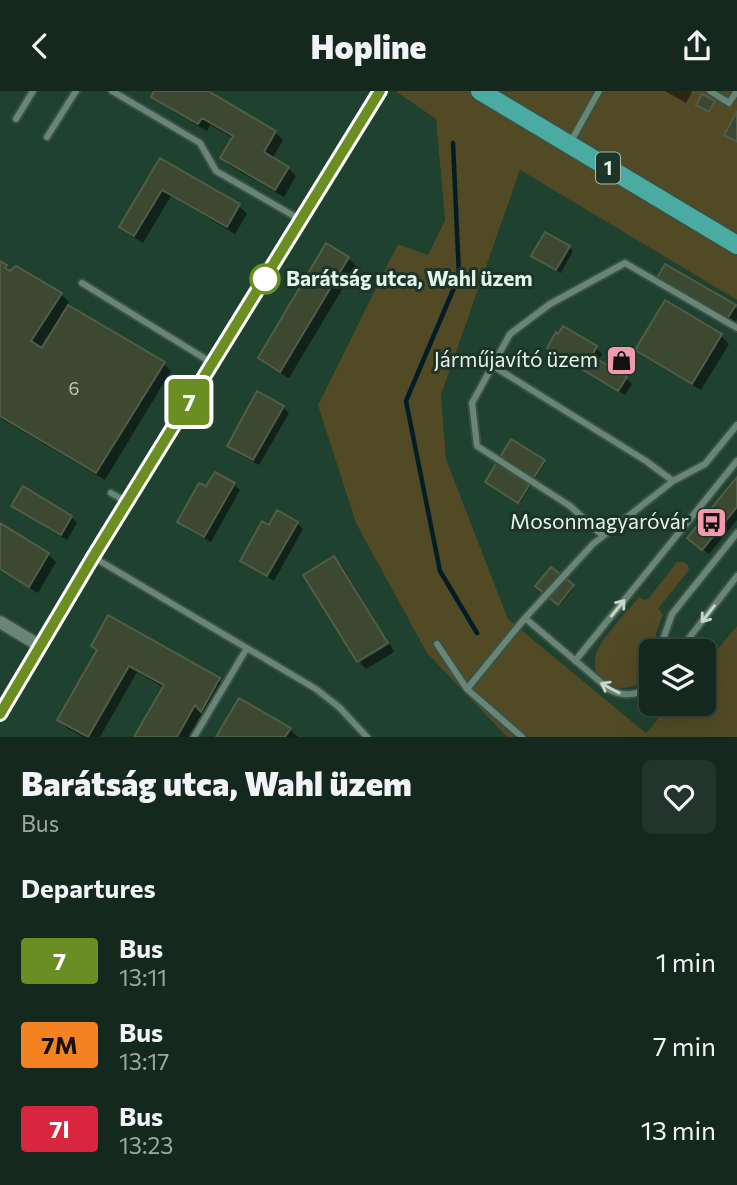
<!DOCTYPE html>
<html lang="en">
<head>
<meta charset="utf-8">
<style>
	body { margin:0; font-family:Commissioner,sans-serif; background:#22342b; color:#f1f3f6; height:100vh; display:flex; flex-direction:column; font-size:26px; white-space:nowrap }
	* { box-sizing:border-box; margin:0 }
	p { font-size:23px; color:#9da6a4 }
	.icon { flex:none; width:38px; height:38px; fill:none; stroke:currentColor; stroke-width:2; stroke-linecap:round; stroke-linejoin:round }
	.map { position:relative; height:646px; overflow:hidden }
	.sheet { display:flex; flex-direction:column; background:#15281e; flex:1 }
	.sheet>* { flex:none }
	.badge { padding:0 14px; border-radius:5px; font-size:24px; line-height:46px }
	.fabs { position:absolute; left:639px; top:548px; display:grid; gap:14px }
	.fabs a { display:grid; place-items:center; width:77px; height:77px; border-radius:10px; background:#15281e; box-shadow:0 7px 28px #0002,0 0 0 2px #34443c; font-size:35px }
	.map>.badge { position:absolute; translate:-50% -50%; box-shadow:0 0 0 4px #fff }
	h2 { padding:0 21px; font-size:26px; line-height:63px }
	.round { display:grid; place-items:center; flex:none; width:74px; height:74px; border-radius:10px; background:#22342b }
	.head { display:flex; align-items:center; justify-content:space-between; height:119px; padding:0 21px }
	h1 { font-size:33px; font-weight:800; line-height:52px }
	ul { padding:0; list-style:none }
	li { display:flex; align-items:center; gap:21px; height:84px; padding:0 21px }
	li div { flex:1 }
	li b { display:block; font-size:26px }
	li em { font-style:normal }
	li .badge { min-width:77px; font-weight:700; text-align:center }
	header { display:flex; justify-content:space-between; align-items:center; height:91px; padding:0 21px; background:#15281e; font-size:32px; font-weight:800 }
	.map>svg:first-child { display:block }
	.built { fill:#1f4130 }
	.green { fill:#514a25 }
	.shadow { fill:#0007; fill-rule:evenodd }
	.lines { fill:none; stroke-linecap:round; stroke-linejoin:round }
	.stream { stroke:#031d26; stroke-width:4.5 }
	.building { fill:#3c4831; stroke:#515d45; stroke-width:2 }
	.service-casing { stroke:#3a5146; stroke-width:10 }
	.minor-casing { stroke:#3a5146; stroke-width:16 }
	.primary-casing { stroke:#3a5146; stroke-width:21 }
	.service { stroke:#698575; stroke-width:6 }
	.minor { stroke:#698575; stroke-width:12 }
	.primary { stroke:#49aba2; stroke-width:18 }
	.oneway { stroke:#c6d8ce }
	.line-casing { stroke:#fff; stroke-width:16 }
	.line { stroke:#6b8e23; stroke-width:10 }
	.stop-dot { fill:#fff; stroke:#6b8e23; stroke-width:3.5 }
	.labels { text-anchor:middle; stroke-width:6; stroke-linejoin:round; paint-order:stroke }
	.number-label { font-size:18px; fill:#bbc9bd }
	.shield { fill:#1c3528; stroke:#a9bbb1; stroke-width:2 }
	.shield-label { font-size:19px; font-weight:bold; fill:#e5f4ec }
	.stop-label { font-size:21px; font-weight:bold; fill:#e5f4ec; stroke:#1c3528; text-anchor:start }
	.poi-label { font-size:21px; fill:#e5f4ec; stroke:#1c3528; text-anchor:end }
</style>
</head>
<body>
<header><svg class="icon" aria-label="back" viewBox="0 0 24 24"><path d="M15 5l-7 7 7 7"/></svg>Hopline<svg class="icon" aria-label="share" viewBox="0 0 24 24"><path d="M12 15V3M7 8l5-5 5 5M5 13v7h14v-7"/></svg></header>
<div class="map">
<svg width="737" height="646" viewBox="0 0 737 646">
	<rect width="100%" height="100%" fill="#1c3528"/>
	<!-- built -->
	<path class="built" d="M0 0H395L436 28 445 129 428 164 398 153 427 562 507 646H0Z
		M520 79 737 209V535L704 574V560H655L656 543 663 523 658 518 689 479 649 507 644 509 638 507 600 554 596 563 595 570 596 576 623 598 635 594 646 585 651 576V612L671 613 646 642 508 528 446 368 441 304Z"/>
	<!-- green -->
	<path class="green" d="M395 0H737V209L520 79 441 304 446 368 508 528 646 642 671 613 704 612V574L737 535V646H507L427 562 356 432 318 314 398 153 428 164 445 129 436 28Z
		M677 471H683L688 474 689 479 658 518 663 523 656 543 655 560H651C651 565 652 572 651 576 640 611 586 599 596 563 600 549 628 519 639 506L644 509 649 507Z"/>
	<!-- shadow -->
	<path class="shadow" d="M156 0H204L275 41 283 49 272 68 288 77 296 85 284 106 230 75 222 67 233 47 210 34 207 40 161 13 153 5Z
		M665 0H691L692 1 686 12Z
		M161 69 239 115 247 123 235 143 171 105 143 152 130 144 122 136Z
		M569 156 573 160 561 182 537 169 533 165Z
		M348 167 356 175 289 287 268 275 260 267Z
		M0 172 11 181 61 203 69 211 66 215 163 272 171 280 105 389 0 327ZM55 233 58 234 43 260 39 258Z
		M665 192 735 216 737 218V228L734 233Z
		M564 237 596 257 602 263 598 270 626 287 632 293 625 304 555 262 549 256Z
		M721 245 729 253 701 299 645 266 637 258Z
		M283 316 289 322 259 374 235 361 229 355Z
		M544 370 545 372 520 412 488 392Z
		M737 389V429L709 463 696 453Z
		M234 393 240 399 211 451 185 437 179 431 207 398Z
		M14 415 71 426 77 432 67 449 20 421Z
		M297 432 303 438 274 490 248 475 242 470 270 437Z
		M0 435 48 463 56 471 38 502 0 480Z
		M334 467 342 475 388 550 358 568Z
		M551 478 574 497 560 514 537 495Z
		M109 526 219 589 227 597 210 627 203 621 189 646H136L164 597 137 581 100 646H83L67 637 59 629 99 560Z
		M390 553 394 561 366 578 360 571Z
		M290 638 298 646H218Z"/>
	<g class="lines">
		<!-- stream -->
		<path class="stream" d="M453 52 459 185 406 310 440 480 477 542"/>
	</g>
	<!-- building -->
	<path class="building" d="M154 0H208L276 40 264 61 289 76 275 99 220 67 233 45 202 27 198 33 151 6Z
		M702 3 715 10 709 21 696 14Z
		M737 20V51L724 44Z
		M160 67 240 113 227 136 162 99 134 145 119 136Z
		M545 141 570 155 556 179 531 165Z
		M326 152 349 166 280 281 258 267Z
		M0 170 7 174 5 177 10 180 16 175 62 202 31 250 42 257 68 214 165 271 96 382 0 325Z
		M665 173 736 214 727 228 657 187Z
		M665 209 722 243 692 293 635 259Z
		M563 235 597 255 592 265 627 286 618 300 547 257 556 241 558 243Z
		M257 300 284 315 253 369 227 355Z
		M511 348 545 369 518 412 485 391Z
		M215 381 235 392 204 446 177 431 199 392 206 395Z
		M737 386V416L702 459 687 447Z
		M23 395 72 425 61 444 11 415Z
		M277 419 298 431 267 485 240 470 262 430 269 434Z
		M0 432 49 462 29 496 0 478Z
		M334 465 388 552 357 571 303 484Z
		M551 476 574 494 558 514 535 495Z
		M108 524 220 587 201 621 195 614 177 646H134L164 594 129 575 88 646 57 629 97 559 91 555Z
		M239 607 291 637 285 646H216Z"/>
	<g class="lines">
		<defs>
			<path id="service" d="M112 0 200 52 216 80 301 129
				M710 0 729 12 737 0
				M16 28 33 0
				M47 46 76 0
				M570 52 599 0
				M82 192 212 272
				M493 275 646 370 673 390
				M111 402 127 411
				M603 445 570 415 477 355 472 312 510 243 550 213 625 172 737 237
				M93 466 316 598 339 616 367 646
				M525 527 593 453 673 390 705 373 737 334
				M437 553 467 598 522 646
				M663 560 664 546 672 523 737 442
				M679 560 737 485
				M575 570 737 370
				M467 598 525 527 610 599C625 606 638 605 651 594
				M194 646 247 557"/>
			<path id="minor" d="M0 531 40 555
				M0 623 93 466 380 0"/>
			<path id="primary" d="M480 0 737 154"/>
		</defs>
		<!-- service casing -->
		<use href="#service" class="service-casing"/>
		<!-- minor casing -->
		<use href="#minor" class="minor-casing"/>
		<!-- primary casing -->
		<use href="#primary" class="primary-casing"/>
		<!-- service -->
		<use href="#service" class="service"/>
		<!-- minor -->
		<use href="#minor" class="minor"/>
		<!-- primary -->
		<use href="#primary" class="primary"/>
	</g>
	<!-- one-way arrows -->
	<defs><path id="oneway-shaft" d="M-6 0H5M1.5-3L5.5 0L1.5 3" fill="none" stroke-width="1.6" stroke-linecap="round" stroke-linejoin="round" transform="scale(1.75)"/></defs>
	<g class="oneway">
		<use href="#oneway-shaft" transform="translate(618 517) rotate(-51)"/>
		<use href="#oneway-shaft" transform="translate(708 523) rotate(128)"/>
		<use href="#oneway-shaft" transform="translate(610 597) rotate(-152)"/>
	</g>
	<g class="lines">
		<defs>
			<path id="line" d="M0 623 93 466 380 0"/>
		</defs>
		<!-- line casing -->
		<use href="#line" class="line-casing"/>
		<!-- line -->
		<use href="#line" class="line"/>
	</g>
	<!-- icons -->
	<defs>
		<symbol id="shop-square" viewBox="-11 -11 22 22"><rect x="-9" y="-9" width="18" height="18" rx="4" fill="#f29aad" stroke="#1c3528"/><path d="M-5-2.5h2.3a2.7 3.5 0 0 1 5.4 0H5L5.5 6h-11ZM-1.5-2.5h3a1.5 2.3 0 0 0-3 0Z" fill="#111"/></symbol>
		<symbol id="bus-square" viewBox="-11 -11 22 22"><rect x="-9" y="-9" width="18" height="18" rx="4" fill="#f29aad" stroke="#1c3528"/><path d="M-5-6H5V4H4V6H2V4H-2V6H-4V4H-5ZM-3.5-4V0h7V-4ZM-3.5 1.2v1.5H-2V1.2ZM2 1.2v1.5H3.5V1.2Z" fill="#111"/></symbol>
	</defs>
	<g fill-rule="evenodd">
		<use href="#shop-square" x="604" y="252" width="35" height="35"/>
		<use href="#bus-square" x="694" y="414" width="35" height="35"/>
	</g>
	<!-- markers -->
	<circle class="stop-dot" cx="265" cy="188" r="14"/>
	<g class="labels">
		<!-- number labels -->
		<g class="number-label">
			<text x="74" y="304">6</text>
		</g>
		<!-- shield labels -->
		<rect class="shield" x="596" y="61.5" width="24" height="31" rx="5"/>
		<g class="shield-label">
			<text x="608" y="84">1</text>
		</g>
		<!-- stop labels -->
		<g class="stop-label">
			<text x="286" y="195">Barátság utca, Wahl üzem</text>
		</g>
		<!-- poi labels -->
		<g class="poi-label">
			<text x="598" y="276">Járműjavító üzem</text>
			<text x="689" y="438">Mosonmagyaróvár</text>
		</g>
	</g>
</svg>
<div class="fabs">
<a><svg class="icon" aria-label="layers" viewBox="0 0 24 24"><path d="M12 4l9 5-9 5-9-5zM3 14l9 5 9-5"/></svg></a>
</div>
<b class="badge" style="left:189px;top:311px;background:#6b8e23;color:#fff">7</b>
</div>
<section class="sheet">
<div class="head"><div><h1>Barátság utca, Wahl üzem</h1><p>Bus</p></div><a class="round"><svg class="icon" aria-label="heart" viewBox="0 0 24 24"><path d="M12 20l-8-8c-3-5 5-10 8-4 3-6 11-1 8 4z"/></svg></a></div>
<h2>Departures</h2>
<ul>
<li><span class="badge" style="background:#6b8e23;color:#fff">7</span><div><b>Bus</b><p>13:11</p></div><em>1 min</em></li>
<li><span class="badge" style="background:#f58220;color:#111">7M</span><div><b>Bus</b><p>13:17</p></div><em>7 min</em></li>
<li><span class="badge" style="background:#d7263d;color:#fff">7I</span><div><b>Bus</b><p>13:23</p></div><em>13 min</em></li>
</ul>
</section>
</body>
</html>
